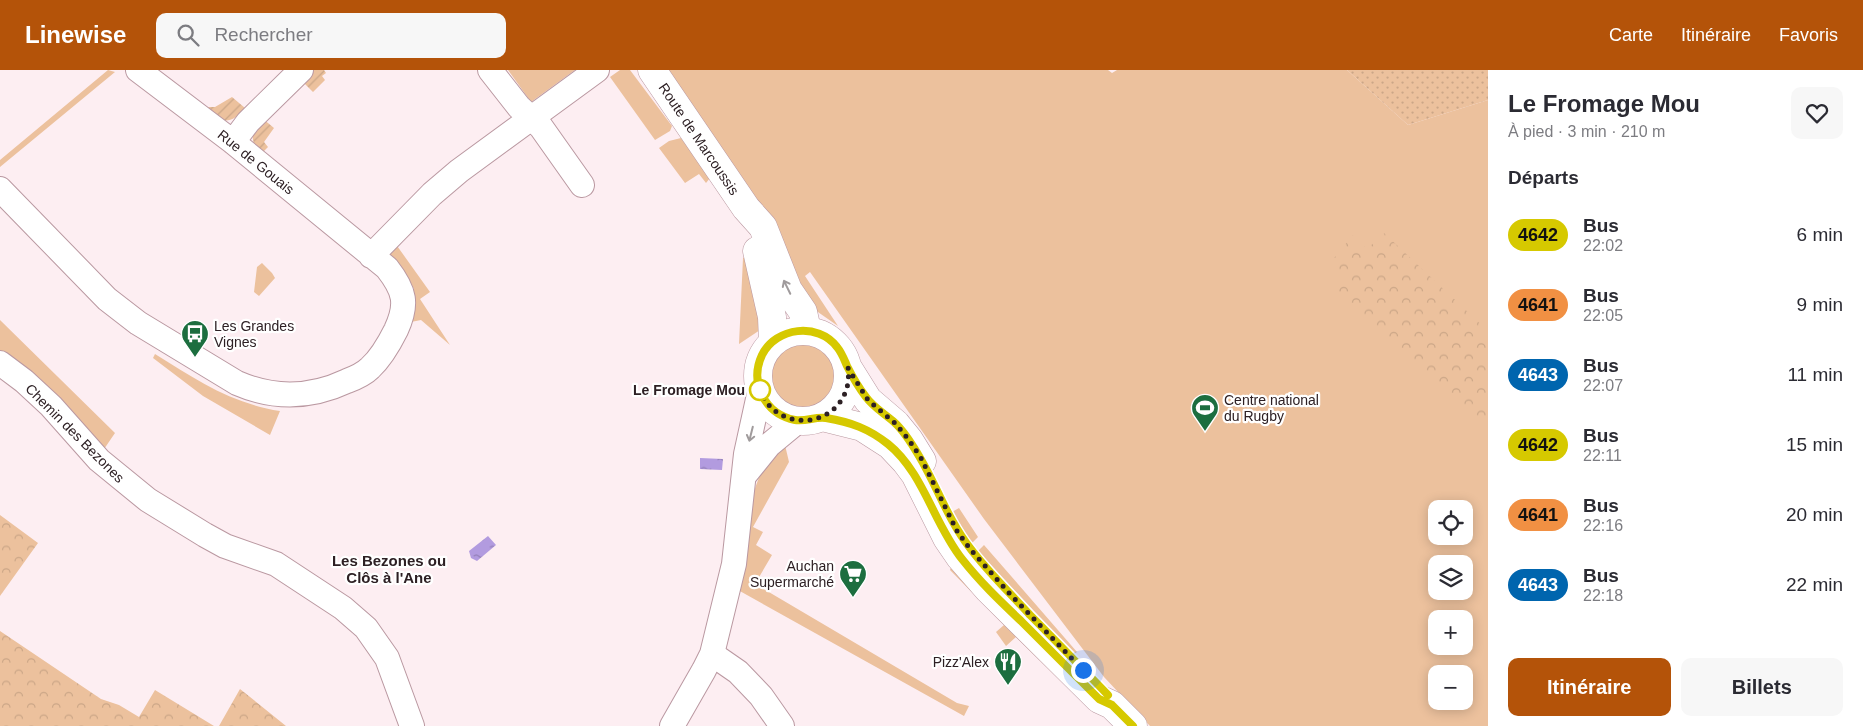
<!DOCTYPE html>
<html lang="fr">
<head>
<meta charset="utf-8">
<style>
	body { margin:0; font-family:Arial,sans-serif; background:#f7f7f7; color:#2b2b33; height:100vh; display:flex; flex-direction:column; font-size:19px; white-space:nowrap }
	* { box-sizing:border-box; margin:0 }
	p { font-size:16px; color:#7c7c81 }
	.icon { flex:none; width:28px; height:28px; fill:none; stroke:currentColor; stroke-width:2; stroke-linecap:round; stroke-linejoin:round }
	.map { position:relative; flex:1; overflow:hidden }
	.sheet { display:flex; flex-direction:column; background:#fff; width:375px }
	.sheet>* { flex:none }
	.badge { padding:0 10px; border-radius:16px; font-size:18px; line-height:32px }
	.controls { position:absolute; left:1428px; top:430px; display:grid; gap:10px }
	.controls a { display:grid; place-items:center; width:45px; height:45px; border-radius:10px; background:#fff; box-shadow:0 2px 12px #0003; font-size:25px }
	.you { position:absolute; width:25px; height:25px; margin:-12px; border:4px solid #fff; border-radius:50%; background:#1a73e8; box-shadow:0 0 0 8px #1a73e833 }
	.map>.badge { position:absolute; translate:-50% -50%; box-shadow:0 0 0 2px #fff }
	h2 { padding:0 20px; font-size:19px; line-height:45px }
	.round { display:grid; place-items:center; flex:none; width:52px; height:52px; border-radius:10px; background:#f7f7f7 }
	.head { display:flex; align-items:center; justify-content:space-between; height:85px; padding:0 20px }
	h1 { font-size:24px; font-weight:600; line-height:38px }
	.primary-button { display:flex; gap:10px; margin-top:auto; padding:10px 20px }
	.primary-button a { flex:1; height:58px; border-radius:10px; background:#b45309; color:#fff; font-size:20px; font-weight:600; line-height:58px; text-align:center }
	.primary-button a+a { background:#f7f7f7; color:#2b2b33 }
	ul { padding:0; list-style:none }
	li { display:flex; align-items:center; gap:15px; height:70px; padding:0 20px }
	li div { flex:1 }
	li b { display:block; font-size:19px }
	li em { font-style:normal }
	li .badge { min-width:55px; font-weight:700; text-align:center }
	header { display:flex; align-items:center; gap:30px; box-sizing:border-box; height:70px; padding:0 25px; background:#b45309; color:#fff }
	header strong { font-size:24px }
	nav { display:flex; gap:28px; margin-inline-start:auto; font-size:18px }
	.search { width:350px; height:45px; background:#f7f7f7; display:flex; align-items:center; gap:12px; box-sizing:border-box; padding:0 18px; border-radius:10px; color:#7c7c81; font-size:19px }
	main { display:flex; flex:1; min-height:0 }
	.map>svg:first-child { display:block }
	.grass { fill:#ecc19d; fill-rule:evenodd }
	.forest { fill:url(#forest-crowns) }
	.park { fill:url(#park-dots) }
	.garden { fill:url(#garden-furrows) }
	.water { fill:url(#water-ripples) }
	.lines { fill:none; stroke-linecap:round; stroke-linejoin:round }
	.minor-casing { stroke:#ba98a1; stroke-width:26 }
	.major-casing { stroke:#ba98a1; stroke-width:29 }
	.minor { stroke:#fff; stroke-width:24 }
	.major { stroke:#fff; stroke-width:28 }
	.oneway { stroke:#a09b9c }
	.line-casing { stroke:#fff; stroke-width:11 }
	.line { stroke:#d6c900; stroke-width:8 }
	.walk { stroke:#2d2024; stroke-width:5; stroke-dasharray:0 9 }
	.stop-dot { fill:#fff; stroke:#d6c900; stroke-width:2.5 }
	.labels { text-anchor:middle; stroke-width:4.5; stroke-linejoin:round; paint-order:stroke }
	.street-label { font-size:14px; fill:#2d2024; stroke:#fff }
	.poi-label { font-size:14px; fill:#2d2024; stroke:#fff; text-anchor:start }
	.stop-label { font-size:14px; font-weight:bold; fill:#2d2024; stroke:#fff; text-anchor:end }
	.neighbourhood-label { font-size:15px; font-weight:bold; fill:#2d2024; stroke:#fff }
</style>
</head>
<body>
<header>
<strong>Linewise</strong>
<div class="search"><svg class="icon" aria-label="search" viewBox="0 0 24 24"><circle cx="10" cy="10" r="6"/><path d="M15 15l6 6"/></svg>Rechercher</div>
<nav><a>Carte</a><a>Itinéraire</a><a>Favoris</a></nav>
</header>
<main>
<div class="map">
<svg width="1488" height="656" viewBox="0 0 1488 656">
	<defs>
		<pattern id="forest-crowns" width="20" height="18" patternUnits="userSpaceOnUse" patternTransform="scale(1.25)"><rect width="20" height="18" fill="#ecc19d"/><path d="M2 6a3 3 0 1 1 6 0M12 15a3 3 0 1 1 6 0" fill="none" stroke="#cba687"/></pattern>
		<pattern id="park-dots" width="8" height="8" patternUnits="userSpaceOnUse" patternTransform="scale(1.25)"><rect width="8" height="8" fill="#ecc19d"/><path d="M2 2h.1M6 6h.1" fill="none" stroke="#cba687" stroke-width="1.8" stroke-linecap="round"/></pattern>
		<pattern id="garden-furrows" width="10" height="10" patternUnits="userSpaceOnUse" patternTransform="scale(1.25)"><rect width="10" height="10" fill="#ecc19d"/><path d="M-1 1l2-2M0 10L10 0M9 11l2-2" fill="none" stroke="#cba687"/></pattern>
		<pattern id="water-ripples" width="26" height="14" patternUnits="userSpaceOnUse" patternTransform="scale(1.25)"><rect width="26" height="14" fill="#b29bdf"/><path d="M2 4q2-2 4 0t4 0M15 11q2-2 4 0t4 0" fill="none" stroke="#917eb5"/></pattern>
	</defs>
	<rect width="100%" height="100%" fill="#fdeef2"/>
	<!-- grass -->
	<path class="grass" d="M108 0 115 2 0 97V90Z
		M508 0H575L531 32Z
		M620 0H630L672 56 670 61 655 70 610 7Z
		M663 0H1108L1112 3 1117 0H1347L1408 55 1488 30V656H1150L1104 607 984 449 810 202 805 206 838 256 815 240ZM1436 439H1464V466H1436ZM1436 494H1464V521H1436ZM1436 549H1464V576H1436ZM1436 604H1464V631H1436Z
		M681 68 710 108 706 113 699 104 685 113 659 78 669 71Z
		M395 173 430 222 420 229 450 275 421 250 411 252 415 234 410 233 409 222 414 219 407 206 389 185Z
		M752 182 760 260 739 274 743 188Z
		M262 193 272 203 275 208 259 226 254 222 257 197Z
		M0 250 115 363 100 385 0 287Z
		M766 306a37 37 0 1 1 74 0a37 37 0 1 1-74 0Z
		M155 284C197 310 230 333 280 341L270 365 203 326 153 288Z
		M785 375 789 392 753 457 763 462 756 475 772 485 755 514 957 633 969 636 964 646 738 520C744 480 746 397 785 375Z
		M959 438 978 467 972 473 952 442Z
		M984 475 1077 582 1074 584 978 481Z
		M951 497 1055 597 1075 625 1016 567 1006 576 996 562 1004 555 950 500Z"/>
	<!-- forest -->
	<path class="forest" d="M1384 163 1488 261V364L1340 231 1334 188 1353 165 1367 179Z
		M0 445 38 473 0 526Z
		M0 561 101 629 119 635 139 647 155 620 214 656H0Z
		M240 619 286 656H219Z"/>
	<!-- park -->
	<path class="park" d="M1347 0H1488V30L1408 55Z"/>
	<!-- garden -->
	<path class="garden" d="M311 0H324L326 3 322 6 325 10 313 22 300 9Z
		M232 27 245 38C229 56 224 52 205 42L209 37H215Z
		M262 48 274 58 264 72 268 77 261 84C248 68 252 64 262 48Z"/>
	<!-- water -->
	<path class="water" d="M700 388 723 389 722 400 700 399Z
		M488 466 496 475 477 491 471 488 469 481Z"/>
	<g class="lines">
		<defs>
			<path id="minor" d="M490 0 519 37 541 57 582 115
				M233 72 248 52 301 0
				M0 119 107 229 138 253 237 313C274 329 311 328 347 311 355 308 364 304 370 298 381 288 389 274 396 260 408 234 405 221 387 198L233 72 138 0
				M371 186 432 124 459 101 597 0
				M0 293 24 311 51 336 99 390 148 430 205 465 225 476 276 494 343 538 366 558 387 588 412 656
				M744 406 769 375 798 351
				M712 584 738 602 761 626 782 656
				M672 656 704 600 712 584 734 494 746 384 760 320"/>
			<path id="major" d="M652 0 746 138 763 157 788 220 803 242 807 260
				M757 181 772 247 773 272
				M758 306a45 45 0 1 1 90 0a45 45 0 1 1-90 0Z
				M848 298 868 330 896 354 909 370 922 391
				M822 347 862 357 890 375 906 392 915 404 947 468 960 487 988 519 1099 629 1112 635 1133 656"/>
		</defs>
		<!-- minor casing -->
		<use href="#minor" class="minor-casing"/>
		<!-- major casing -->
		<use href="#major" class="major-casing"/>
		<!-- minor -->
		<use href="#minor" class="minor"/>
		<!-- major -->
		<use href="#major" class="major"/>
	</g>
	<!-- one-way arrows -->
	<defs><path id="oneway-shaft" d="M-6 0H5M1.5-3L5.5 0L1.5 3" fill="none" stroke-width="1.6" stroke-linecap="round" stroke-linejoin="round" transform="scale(1.25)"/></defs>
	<g class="oneway">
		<use href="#oneway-shaft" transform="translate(787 217) rotate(-116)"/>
		<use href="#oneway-shaft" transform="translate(751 364) rotate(104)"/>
	</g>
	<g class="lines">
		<defs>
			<path id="line" d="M1108 625C1082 598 1056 571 1030 545 1010 523 988 502 970 478 948 450 937 416 919 386 912 374 904 361 894 352 885 344 873 337 866 327 859 318 852 306 847 296 844 289 842 283 837 277 818 252 776 257 762 285 749 313 765 344 795 350 806 352 816 346 826 348 851 352 869 359 888 374 923 402 934 454 962 489 980 512 1000 531 1021 551 1047 577 1073 603 1099 629L1112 635 1133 656"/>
		</defs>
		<!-- line casing -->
		<use href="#line" class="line-casing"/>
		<!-- line -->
		<use href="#line" class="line"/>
		<!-- walk -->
		<path class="walk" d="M760 320C776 363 839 360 848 313 849 308 848 303 848 298L868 330 896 354 909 370 921 388 957 461 970 479 1010 524 1083 600"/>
	</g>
	<!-- icons -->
	<defs>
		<symbol id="bus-pin" viewBox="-11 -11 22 30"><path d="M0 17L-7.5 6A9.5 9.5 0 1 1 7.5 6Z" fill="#1c6e3f" stroke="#fff"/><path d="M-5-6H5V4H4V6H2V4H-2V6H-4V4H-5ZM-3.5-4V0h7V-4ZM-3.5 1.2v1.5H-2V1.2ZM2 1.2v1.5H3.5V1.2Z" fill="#fff"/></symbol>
		<symbol id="stadium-pin" viewBox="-11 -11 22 30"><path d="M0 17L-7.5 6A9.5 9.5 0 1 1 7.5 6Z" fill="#1c6e3f" stroke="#fff"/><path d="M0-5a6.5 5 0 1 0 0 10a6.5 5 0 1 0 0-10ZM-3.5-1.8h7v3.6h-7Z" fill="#fff"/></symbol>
		<symbol id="supermarket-pin" viewBox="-11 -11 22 30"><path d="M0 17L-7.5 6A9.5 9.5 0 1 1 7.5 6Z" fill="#1c6e3f" stroke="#fff"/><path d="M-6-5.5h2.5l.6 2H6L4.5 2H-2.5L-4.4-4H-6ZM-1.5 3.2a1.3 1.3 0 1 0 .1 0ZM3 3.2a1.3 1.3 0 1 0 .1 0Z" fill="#fff"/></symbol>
		<symbol id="restaurant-pin" viewBox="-11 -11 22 30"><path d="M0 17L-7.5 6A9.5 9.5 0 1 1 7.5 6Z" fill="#1c6e3f" stroke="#fff"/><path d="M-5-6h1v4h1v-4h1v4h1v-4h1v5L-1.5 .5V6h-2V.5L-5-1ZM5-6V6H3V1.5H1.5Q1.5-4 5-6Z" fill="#fff"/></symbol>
	</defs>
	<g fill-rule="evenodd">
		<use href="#bus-pin" x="179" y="248" width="32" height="43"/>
		<use href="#stadium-pin" x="1189" y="322" width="32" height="43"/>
		<use href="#supermarket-pin" x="837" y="488" width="32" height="43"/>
		<use href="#restaurant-pin" x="992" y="576" width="32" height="43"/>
	</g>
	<!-- markers -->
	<circle class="stop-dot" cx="760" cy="320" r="10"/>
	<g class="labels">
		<!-- street labels -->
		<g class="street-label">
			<text transform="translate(699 69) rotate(56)" y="5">Route de Marcoussis</text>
			<text transform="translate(256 92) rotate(39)" y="5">Rue de Gouais</text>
			<text transform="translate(75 363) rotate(45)" y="5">Chemin des Bezones</text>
		</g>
		<!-- poi labels -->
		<g class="poi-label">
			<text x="214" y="261">Les Grandes<tspan x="214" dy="16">Vignes</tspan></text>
			<text x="1224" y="335">Centre national<tspan x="1224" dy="16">du Rugby</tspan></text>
			<text x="834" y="501" text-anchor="end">Auchan<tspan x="834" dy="16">Supermarché</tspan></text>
			<text x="989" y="597" text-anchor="end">Pizz'Alex</text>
		</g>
		<!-- stop labels -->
		<g class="stop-label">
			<text x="745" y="325">Le Fromage Mou</text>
		</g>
		<!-- neighbourhood labels -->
		<g class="neighbourhood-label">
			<text x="389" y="496">Les Bezones ou<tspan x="389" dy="17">Clôs à l'Ane</tspan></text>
		</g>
	</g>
</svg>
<div class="controls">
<a><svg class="icon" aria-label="locate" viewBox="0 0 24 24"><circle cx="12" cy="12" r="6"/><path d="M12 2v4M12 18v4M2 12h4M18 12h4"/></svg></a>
<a><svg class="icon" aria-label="layers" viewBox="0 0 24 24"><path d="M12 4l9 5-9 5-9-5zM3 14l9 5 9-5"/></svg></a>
<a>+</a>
<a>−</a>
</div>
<div class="you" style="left:1083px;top:600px"></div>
</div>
<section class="sheet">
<div class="head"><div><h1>Le Fromage Mou</h1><p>À pied · 3 min · 210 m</p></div><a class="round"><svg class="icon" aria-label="heart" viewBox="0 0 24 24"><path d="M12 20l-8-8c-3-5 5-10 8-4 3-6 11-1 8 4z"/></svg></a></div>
<h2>Départs</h2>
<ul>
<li><span class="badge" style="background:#d6c900;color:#111">4642</span><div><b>Bus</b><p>22:02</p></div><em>6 min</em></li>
<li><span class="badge" style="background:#f19043;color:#111">4641</span><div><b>Bus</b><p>22:05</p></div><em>9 min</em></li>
<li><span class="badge" style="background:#0065ae;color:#fff">4643</span><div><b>Bus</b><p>22:07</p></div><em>11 min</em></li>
<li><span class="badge" style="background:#d6c900;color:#111">4642</span><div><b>Bus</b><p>22:11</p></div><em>15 min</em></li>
<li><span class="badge" style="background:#f19043;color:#111">4641</span><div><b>Bus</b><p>22:16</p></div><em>20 min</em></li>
<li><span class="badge" style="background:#0065ae;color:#fff">4643</span><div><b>Bus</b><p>22:18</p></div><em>22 min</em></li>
</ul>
<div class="primary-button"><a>Itinéraire</a><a>Billets</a></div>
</section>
</main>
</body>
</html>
